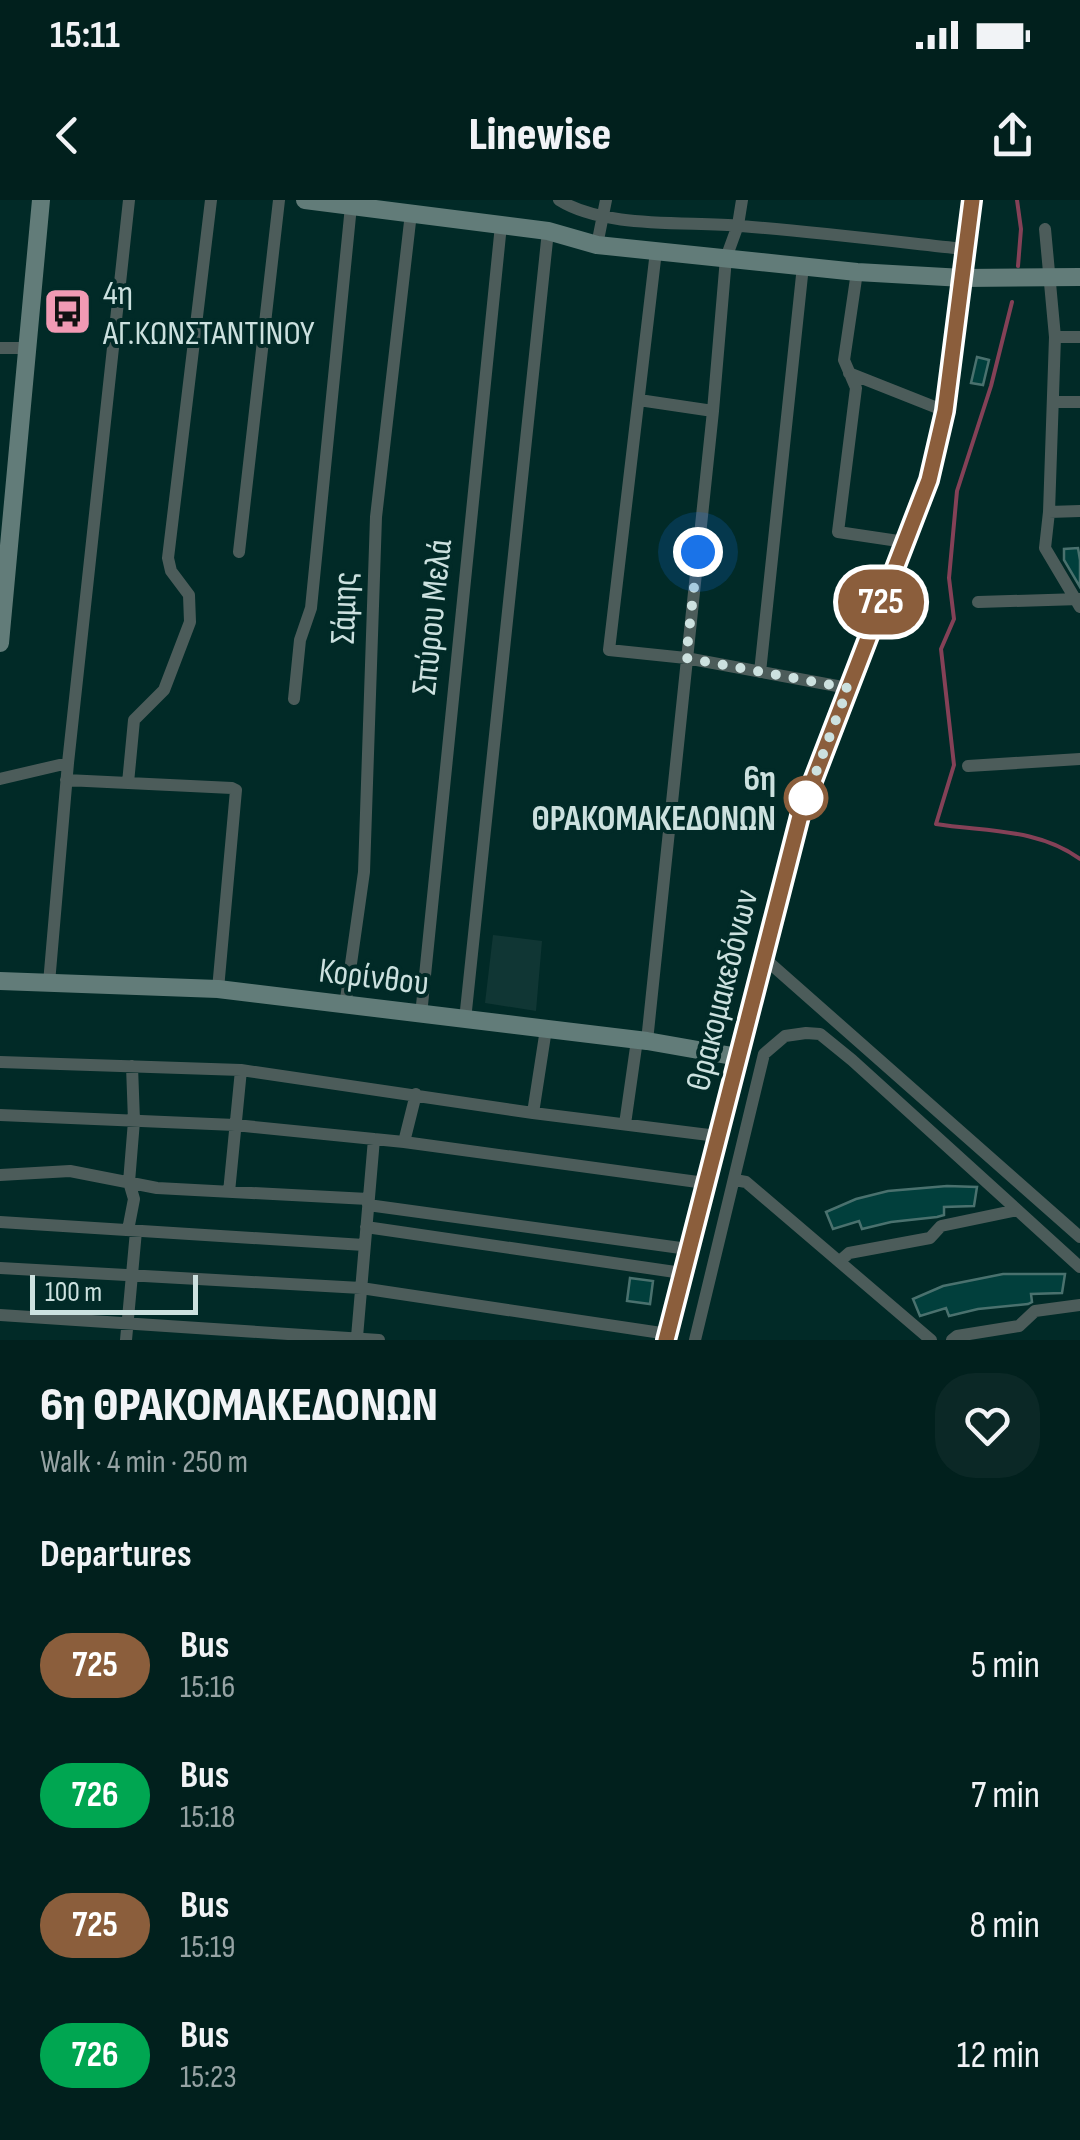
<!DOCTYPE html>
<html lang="en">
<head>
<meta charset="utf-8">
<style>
	body { margin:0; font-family:"Sofia Sans Condensed",sans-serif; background:#0b2826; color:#f1f3f6; height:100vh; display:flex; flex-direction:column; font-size:38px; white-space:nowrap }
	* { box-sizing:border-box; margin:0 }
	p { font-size:32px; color:#96a3a4 }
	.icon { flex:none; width:55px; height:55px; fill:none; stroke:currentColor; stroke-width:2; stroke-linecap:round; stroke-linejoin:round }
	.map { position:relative; height:1140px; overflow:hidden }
	.details { display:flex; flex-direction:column; background:#01201d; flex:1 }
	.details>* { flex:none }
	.badge { padding:0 20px; border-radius:32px; font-size:35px; line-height:65px }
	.scale { position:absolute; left:30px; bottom:25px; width:168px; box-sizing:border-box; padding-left:10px; border:5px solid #cce1df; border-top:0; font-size:28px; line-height:35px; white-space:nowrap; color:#cce1df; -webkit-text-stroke:8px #012a27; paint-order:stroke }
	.you { position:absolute; width:50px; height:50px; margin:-25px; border:8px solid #fff; border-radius:50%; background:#1a73e8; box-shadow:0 0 0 15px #1a73e833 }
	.map>.badge { position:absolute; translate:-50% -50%; box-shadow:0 0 0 5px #fff }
	h2 { padding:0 40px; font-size:38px; line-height:90px }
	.round { display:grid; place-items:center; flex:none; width:105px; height:105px; border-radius:40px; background:#0b2826 }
	.headline { display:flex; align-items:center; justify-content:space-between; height:170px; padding:0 40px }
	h1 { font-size:48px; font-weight:800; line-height:75px }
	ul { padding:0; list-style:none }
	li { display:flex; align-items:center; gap:30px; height:130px; padding:0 40px }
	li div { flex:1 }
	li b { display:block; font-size:38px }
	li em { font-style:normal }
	li .badge { min-width:110px; font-weight:700; text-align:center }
	.status { display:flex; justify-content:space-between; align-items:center; height:70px; padding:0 50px; background:#01201d; direction:ltr }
	.status svg { height:28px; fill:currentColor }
	header { display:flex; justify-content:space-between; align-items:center; height:130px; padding:0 40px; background:#01201d; font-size:45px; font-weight:800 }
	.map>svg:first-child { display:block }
	.built { fill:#103634 }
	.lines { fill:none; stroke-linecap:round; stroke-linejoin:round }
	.stream { stroke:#844157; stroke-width:4 }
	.building { fill:#013f3c; stroke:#4a716e; stroke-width:2.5 }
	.street { stroke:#4c5c5a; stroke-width:12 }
	.secondary { stroke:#627c79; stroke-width:18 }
	.line-casing { stroke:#fff; stroke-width:22 }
	.line { stroke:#8b5e3c; stroke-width:15 }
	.walk { stroke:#cce1df; stroke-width:10; stroke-dasharray:0 18 }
	.stop-dot { fill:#fff; stroke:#8b5e3c; stroke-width:5 }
	.labels { text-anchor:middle; stroke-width:8; stroke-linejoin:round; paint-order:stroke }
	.poi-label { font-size:35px; fill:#cce1df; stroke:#012a27; text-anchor:start }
	.street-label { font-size:35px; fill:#cce1df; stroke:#012a27 }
	.stop-label { font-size:35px; font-weight:bold; fill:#cce1df; stroke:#012a27; text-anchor:end }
</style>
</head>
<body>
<div class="status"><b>15:11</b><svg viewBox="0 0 49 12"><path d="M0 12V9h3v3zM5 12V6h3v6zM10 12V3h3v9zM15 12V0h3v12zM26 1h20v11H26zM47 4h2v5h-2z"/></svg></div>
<header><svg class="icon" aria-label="back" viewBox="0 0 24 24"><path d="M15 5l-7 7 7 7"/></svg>Linewise<svg class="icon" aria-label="share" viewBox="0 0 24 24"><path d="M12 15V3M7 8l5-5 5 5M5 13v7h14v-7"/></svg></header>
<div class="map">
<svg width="1080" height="1140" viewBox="0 0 1080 1140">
	<rect width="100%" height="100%" fill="#012a27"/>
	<!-- built -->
	<path class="built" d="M493 735 542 741 536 811 485 803Z"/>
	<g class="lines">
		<!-- stream -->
		<path class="stream" d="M1017 0 1021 29 1018 66
			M1012 102 991 186 957 291 949 378 954 419 941 449 954 565 936 624C986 632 1038 628 1080 659"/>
	</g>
	<!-- building -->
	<path class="building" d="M977 157 989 160 983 185 971 183Z
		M1078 348 1080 360V387L1064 360V349Z
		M947 986 977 987 974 1006 944 1007V1015L937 1017 891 1022 862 1029 859 1021 833 1029 826 1012 856 999 888 991Z
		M1003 1074H1065L1062 1093 1031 1094 1032 1102 1028 1104 978 1109 949 1116 946 1108 920 1116 913 1099 943 1086Z
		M630 1078 653 1081 650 1104 627 1101Z"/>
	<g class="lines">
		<!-- street -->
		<path class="street" d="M559 0C605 29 687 21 741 26 815 32 890 41 964 49
			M1045 29 1055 137 1049 312 1045 348 1080 407
			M597 45 606 0
			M656 51 609 450 686 458 848 488
			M857 72 844 160 856 188 838 332 905 342
			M1055 137H1080
			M0 148H28
			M849 173 945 211
			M639 200 713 211
			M1053 202H1080
			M1049 312 1080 311
			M239 352 279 0
			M978 402 1080 399
			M760 472 803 66
			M294 499 300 440 311 408 351 6
			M968 566 1080 559
			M0 579 68 563
			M66 580 232 588 236 590 218 789
			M128 583 134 520 164 490 190 422 189 395 171 371 168 358 211 0
			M764 758 1080 1037
			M49 783 68 563 129 0
			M345 806 364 672 376 317 411 13
			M421 815 501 25
			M465 820 548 31
			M647 841 713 211 726 58 738 25 742 0
			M0 862 241 870 533 913 717 936
			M533 913 546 829
			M0 915 235 925 404 942 705 983
			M625 924 637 840
			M404 942 416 894
			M0 975 70 971 157 988 368 999
			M735 980 746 982 931 1140
			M229 992 241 870
			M368 1005 688 1049
			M0 1022 364 1045
			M366 1027 682 1073
			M128 1030 134 999 129 982 134 921 132 866
			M840 1061 849 1053 930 1038 941 1026 1017 1010
			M0 1068 361 1088 668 1134
			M0 1115 379 1140
			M357 1137 374 939
			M126 1140 136 1031
			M695 1140 764 854 785 836 806 833 820 834 852 860 1080 1067
			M952 1140 957 1136 1019 1126 1035 1111 1080 1105"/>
		<!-- secondary -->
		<path class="secondary" d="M305 0 548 31 597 45 857 72 963 78 1080 77
			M0 443 41 0
			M0 781 218 789 647 841 738 857
			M666 1140 801 613 929 280 945 211 972 0"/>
	</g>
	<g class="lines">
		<defs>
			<path id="line" d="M666 1140 801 612 929 280 945 211 972 0"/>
		</defs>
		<!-- line casing -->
		<use href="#line" class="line-casing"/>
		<!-- line -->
		<use href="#line" class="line"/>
		<!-- walk -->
		<path class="walk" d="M698 352 686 458 848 488 801 612 806 598"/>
	</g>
	<!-- icons -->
	<defs>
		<symbol id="bus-square" viewBox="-11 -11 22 22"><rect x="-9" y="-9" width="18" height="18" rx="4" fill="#f19ab4" stroke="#012a27"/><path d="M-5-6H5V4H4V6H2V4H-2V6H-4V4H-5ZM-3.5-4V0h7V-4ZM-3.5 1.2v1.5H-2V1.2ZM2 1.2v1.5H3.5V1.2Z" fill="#111"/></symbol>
	</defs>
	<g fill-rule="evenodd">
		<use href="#bus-square" x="40" y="84" width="55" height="55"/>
	</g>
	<!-- markers -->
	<circle class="stop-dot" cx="806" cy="598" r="20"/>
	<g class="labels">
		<!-- poi labels -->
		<g class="poi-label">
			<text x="103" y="104">4η<tspan x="103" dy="40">ΑΓ.ΚΩΝΣΤΑΝΤΙΝΟΥ</tspan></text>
		</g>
		<!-- street labels -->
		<g class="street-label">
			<text transform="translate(343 408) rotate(-88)" y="12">Σάμης</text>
			<text transform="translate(431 417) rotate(-84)" y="12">Σπύρου Μελά</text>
			<text transform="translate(374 776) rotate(7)" y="12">Κορίνθου</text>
			<text transform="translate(721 790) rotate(-76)" y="12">Θρακομακεδόνων</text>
		</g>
		<!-- stop labels -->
		<g class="stop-label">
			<text x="776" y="590">6η<tspan x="776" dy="40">ΘΡΑΚΟΜΑΚΕΔΟΝΩΝ</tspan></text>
		</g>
	</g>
</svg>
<div class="scale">100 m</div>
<div class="you" style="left:698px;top:352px"></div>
<b class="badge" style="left:881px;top:402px;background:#8b5e3c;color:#fff">725</b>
</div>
<section class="details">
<div class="headline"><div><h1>6η ΘΡΑΚΟΜΑΚΕΔΟΝΩΝ</h1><p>Walk · 4 min · 250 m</p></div><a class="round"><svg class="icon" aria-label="heart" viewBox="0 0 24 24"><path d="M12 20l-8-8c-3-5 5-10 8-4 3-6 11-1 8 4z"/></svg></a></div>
<h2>Departures</h2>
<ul>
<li><span class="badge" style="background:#8b5e3c;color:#fff">725</span><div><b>Bus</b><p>15:16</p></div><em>5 min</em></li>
<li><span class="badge" style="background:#00a651;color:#fff">726</span><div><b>Bus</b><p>15:18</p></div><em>7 min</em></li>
<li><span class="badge" style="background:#8b5e3c;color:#fff">725</span><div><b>Bus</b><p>15:19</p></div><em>8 min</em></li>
<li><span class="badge" style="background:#00a651;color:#fff">726</span><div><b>Bus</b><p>15:23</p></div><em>12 min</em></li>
</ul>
</section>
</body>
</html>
